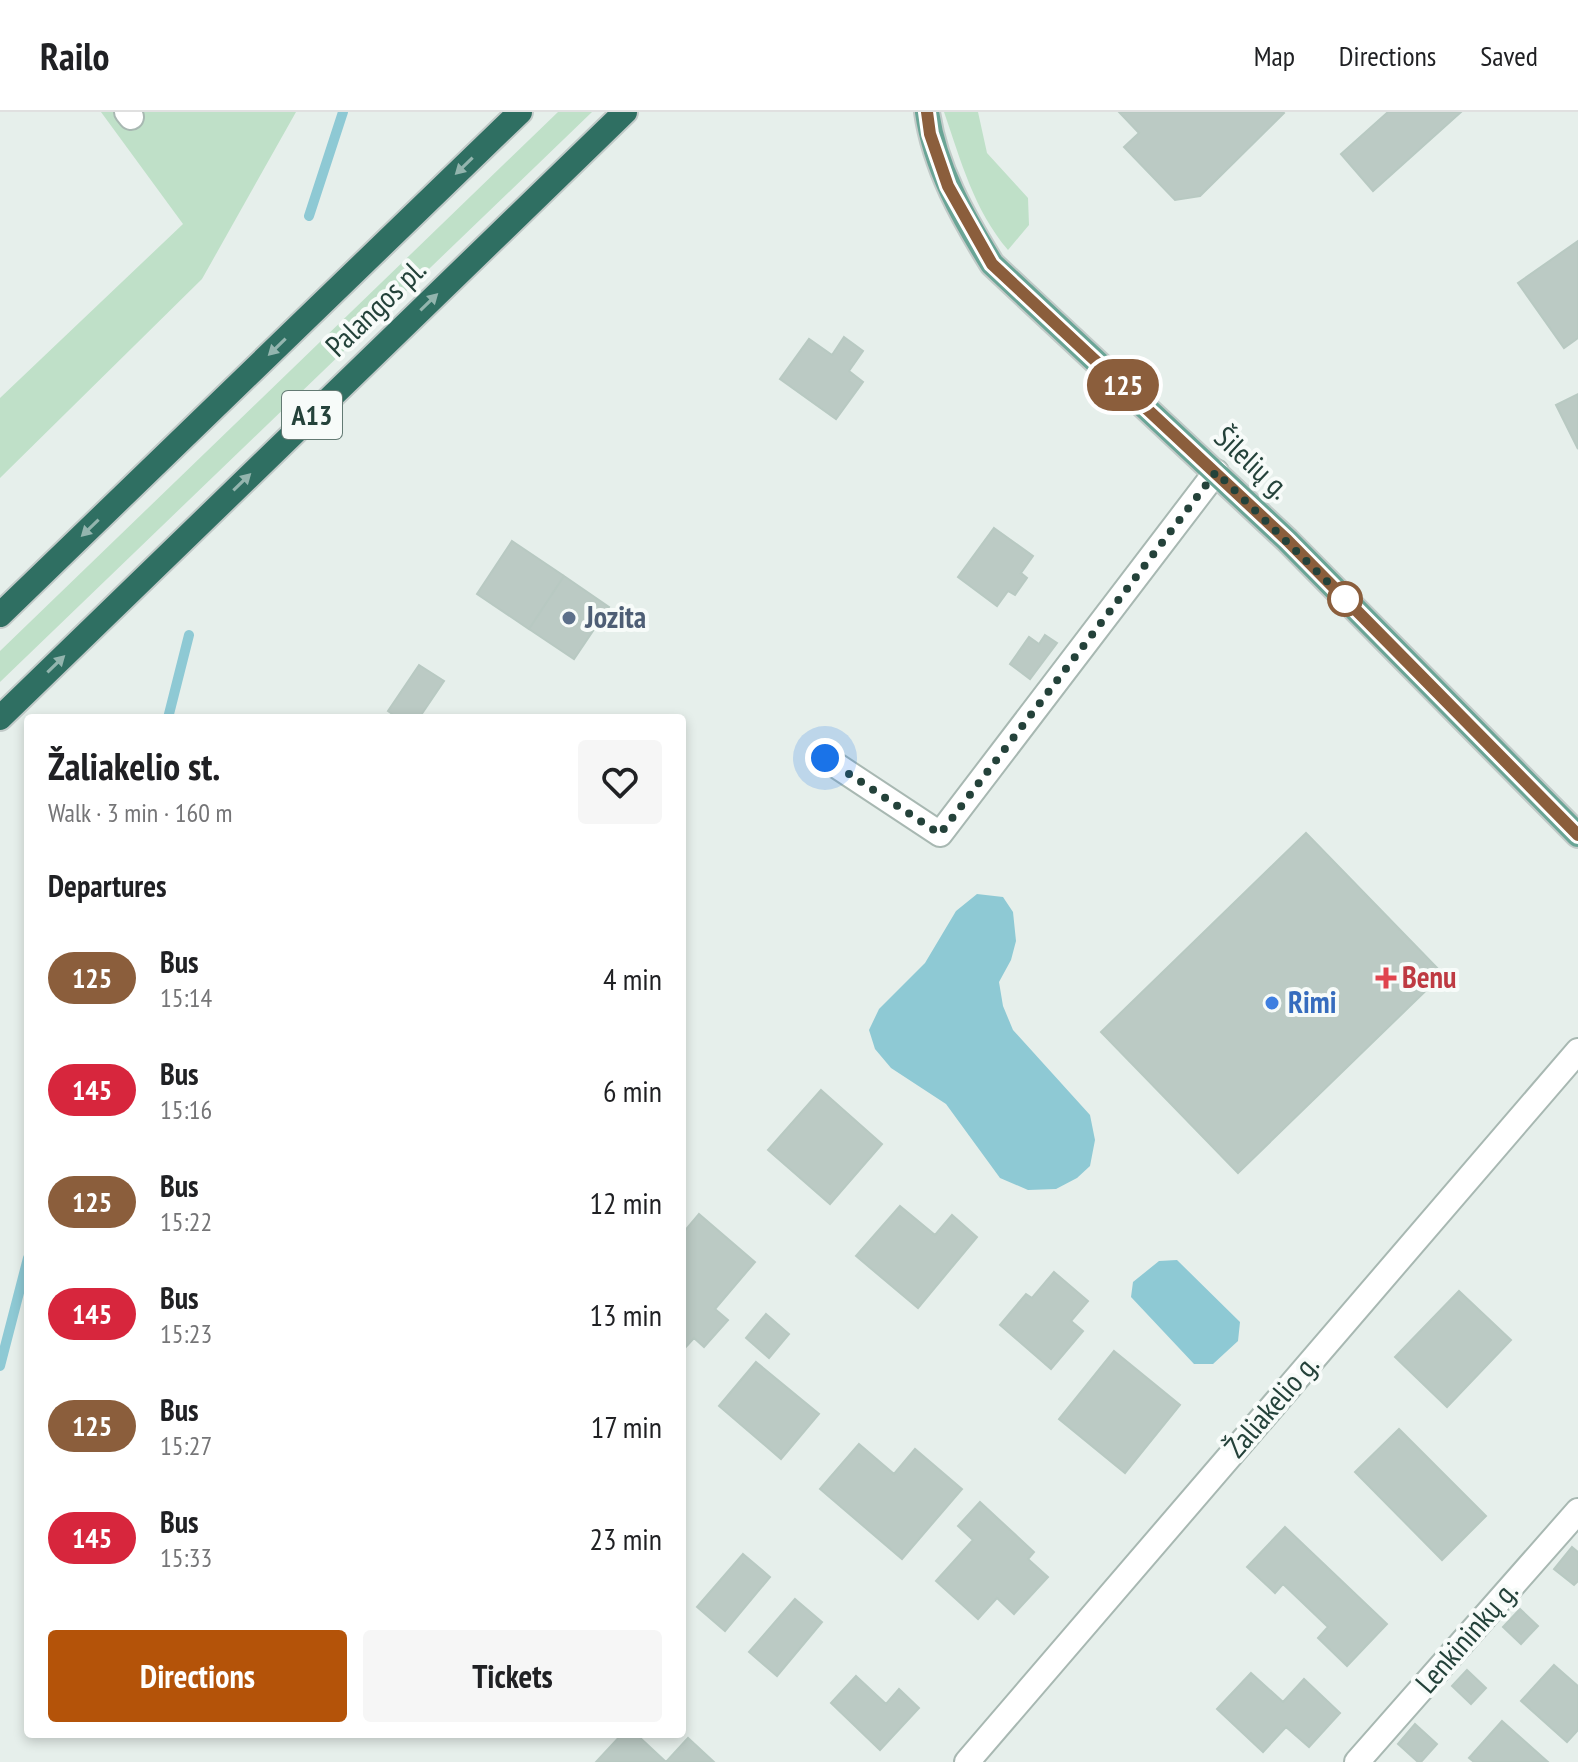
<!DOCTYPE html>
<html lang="en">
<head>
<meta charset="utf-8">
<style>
	body { margin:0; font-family:"PT Sans Narrow",sans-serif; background:#f6f6f6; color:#202124; height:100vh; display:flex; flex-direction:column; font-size:30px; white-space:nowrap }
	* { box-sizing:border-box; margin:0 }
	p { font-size:26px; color:#757577 }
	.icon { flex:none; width:44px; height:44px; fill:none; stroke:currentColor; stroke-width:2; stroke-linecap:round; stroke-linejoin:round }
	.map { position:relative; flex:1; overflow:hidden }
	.sheet { position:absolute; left:24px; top:602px; width:662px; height:1024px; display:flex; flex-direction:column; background:#fff; border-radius:8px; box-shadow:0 4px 12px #0003 }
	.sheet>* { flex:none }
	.badge { padding:0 16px; border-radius:26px; font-size:28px; line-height:52px }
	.you { position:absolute; width:40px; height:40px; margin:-20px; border:6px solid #fff; border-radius:50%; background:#1a73e8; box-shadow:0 0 0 12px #1a73e833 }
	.map>.badge { position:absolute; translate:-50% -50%; box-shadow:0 0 0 4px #fff }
	h2 { padding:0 24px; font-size:30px; line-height:72px }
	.round { display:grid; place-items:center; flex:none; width:84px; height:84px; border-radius:8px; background:#f6f6f6 }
	.overview { display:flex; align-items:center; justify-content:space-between; height:136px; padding:0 24px }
	h1 { font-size:38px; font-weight:700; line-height:60px }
	.button { display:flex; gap:16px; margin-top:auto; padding:16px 24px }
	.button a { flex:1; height:92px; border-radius:8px; background:#b45309; color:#fff; font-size:32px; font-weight:700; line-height:92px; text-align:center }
	.button a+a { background:#f6f6f6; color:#202124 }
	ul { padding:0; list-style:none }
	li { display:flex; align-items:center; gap:24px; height:112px; padding:0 24px }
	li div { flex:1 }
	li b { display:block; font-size:30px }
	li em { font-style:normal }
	li .badge { min-width:88px; font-weight:700; text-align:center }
	header { display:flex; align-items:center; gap:48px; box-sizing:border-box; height:112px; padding:0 40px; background:#fff; border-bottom:2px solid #e0e0e0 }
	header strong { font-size:38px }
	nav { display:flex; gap:44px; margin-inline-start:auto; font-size:28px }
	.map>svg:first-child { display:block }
	.green { fill:#bfe0c8 }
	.water { fill:#8ec9d4 }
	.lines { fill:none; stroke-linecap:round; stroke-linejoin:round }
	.stream { stroke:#8ec9d4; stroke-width:10 }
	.building { fill:#bbcac4; stroke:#b8c9c2; stroke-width:2 }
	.minor-casing { stroke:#a8b8b2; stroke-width:28 }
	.major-casing { stroke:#c2cac8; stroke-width:28 }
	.highway-casing { stroke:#c2cac8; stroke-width:28 }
	.minor { stroke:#fff; stroke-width:24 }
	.major { stroke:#6aa596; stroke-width:24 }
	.highway { stroke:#2f6f62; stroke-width:24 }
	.oneway { fill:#93b5ae }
	.line-casing { stroke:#fff; stroke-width:18 }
	.line { stroke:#8b5e3c; stroke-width:12 }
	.walk { stroke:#24423a; stroke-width:8; stroke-dasharray:0 14.4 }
	.stop-dot { fill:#fff; stroke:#8b5e3c; stroke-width:4 }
	.service-dot { fill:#5c6f8a; stroke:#f7fbf9; stroke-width:3 }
	.health-dot { fill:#e0444e; stroke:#f7fbf9; stroke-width:3 }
	.shop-dot { fill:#3f7fe0; stroke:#f7fbf9; stroke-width:3 }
	.labels { text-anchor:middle; stroke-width:8; stroke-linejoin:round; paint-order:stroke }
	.shield { fill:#f7fbf9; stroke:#637a73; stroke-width:2 }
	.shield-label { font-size:28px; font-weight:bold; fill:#24423a }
	.street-label { font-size:30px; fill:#24423a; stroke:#f7fbf9 }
	.service-label { font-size:30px; font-weight:bold; fill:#4e5e75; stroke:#f7fbf9; text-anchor:start }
	.health-label { font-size:30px; font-weight:bold; fill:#be3a42; stroke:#f7fbf9; text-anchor:start }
	.shop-label { font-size:30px; font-weight:bold; fill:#366cbe; stroke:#f7fbf9; text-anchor:start }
</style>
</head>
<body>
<header>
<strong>Railo</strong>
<nav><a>Map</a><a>Directions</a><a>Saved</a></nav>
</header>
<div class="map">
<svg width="1578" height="1650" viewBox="0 0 1578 1650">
	<rect width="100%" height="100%" fill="#e6efeb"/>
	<!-- green -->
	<path class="green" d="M101 0H296L202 167 0 366V286L183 112Z
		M558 0H592L0 570V539Z
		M944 0H978L987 41 1028 86 1029 113 1008 138C974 98 961 49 944 0Z"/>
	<!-- water -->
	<path class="water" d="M977 782 1003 785 1013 800 1016 829 1011 848 999 870 1003 894 1013 918 1090 1003 1095 1028 1090 1054 1077 1066 1056 1077 1028 1078 1000 1066 946 992 891 956 875 937 869 918 879 897 925 851 956 799Z
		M1177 1148 1240 1210 1238 1229 1213 1252H1194L1131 1185 1133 1170 1159 1149Z"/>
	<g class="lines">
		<!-- stream -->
		<path class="stream" d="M309 104 343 0
			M168 606 189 523
			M0 1254 28 1146"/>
	</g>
	<!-- building -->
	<path class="building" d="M1119 0H1283L1284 1 1200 84 1175 88 1124 35 1139 21Z
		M1388 0H1461L1373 79 1341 42Z
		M1578 129V226L1564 236 1518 171Z
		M844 225 863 239 849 259 863 270 836 307 780 267 809 227 832 243Z
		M1578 282V337L1556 293Z
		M994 416 1033 444 1021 461 1027 466 1015 483 1008 479 997 494 958 465Z
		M512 429 564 464 529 517 477 482Z
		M564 464 609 495 574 547 529 517Z
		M1045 523 1057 531 1030 567 1010 552 1029 525 1039 532Z
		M419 553 444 569 419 606H398L388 599Z
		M1306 721 1443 862 1238 1061 1101 920Z
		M821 978 882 1032 830 1092 768 1038Z
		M900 1094 935 1123 952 1103 977 1125 918 1196 856 1144Z
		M699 1102 755 1150 715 1197 728 1208 704 1235 694 1226 684 1237 682 1235V1122Z
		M1054 1160 1088 1189 1071 1209 1083 1219 1051 1257 1000 1213 1026 1182 1032 1186Z
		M1459 1179 1511 1228 1447 1295 1395 1245Z
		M766 1202 789 1222 769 1246 746 1226Z
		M1114 1239 1180 1293 1125 1361 1059 1307Z
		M756 1250 819 1302 781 1347 719 1294Z
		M1399 1317 1486 1404 1442 1448 1355 1360Z
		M859 1332 894 1362 915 1337 962 1377 902 1447 820 1377Z
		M980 1390 1034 1440 1028 1447 1048 1465 1014 1502 997 1486 978 1507 936 1469 973 1428 958 1414Z
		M1285 1415 1387 1512 1347 1554 1318 1526 1328 1515 1283 1472 1275 1481 1247 1455Z
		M1572 1435 1578 1440V1469L1574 1473 1554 1457Z
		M743 1442 770 1465 725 1519 697 1495Z
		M795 1487 822 1510 777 1564 749 1540Z
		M1520 1497 1538 1514 1521 1532 1503 1515Z
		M1554 1553 1578 1574V1618L1567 1630 1521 1589Z
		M1467 1558 1486 1576 1471 1592 1452 1574Z
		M1251 1561 1283 1590 1304 1567 1340 1601 1309 1635 1286 1615 1263 1640 1217 1597Z
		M856 1564 886 1592 899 1577 919 1596 880 1638 831 1591Z
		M1502 1609 1548 1650H1474L1469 1646Z
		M1415 1612 1437 1632 1421 1650H1418L1398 1632Z
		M622 1622H636L666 1650 688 1626 714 1650H596Z"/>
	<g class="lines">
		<defs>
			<path id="minor" d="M127 0 131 5
				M825 646 940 722 1216 360
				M967 1650 1578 939
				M1357 1650 1578 1399"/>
			<path id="major" d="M927 0C935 56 963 105 992 152L1287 428 1578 723"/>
			<path id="highway" d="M0 503 520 0
				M0 606 625 0"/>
		</defs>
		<!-- minor casing -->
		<use href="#minor" class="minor-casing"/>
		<!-- major casing -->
		<use href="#major" class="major-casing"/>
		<!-- highway casing -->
		<use href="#highway" class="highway-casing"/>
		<!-- minor -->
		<use href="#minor" class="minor"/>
		<!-- major -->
		<use href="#major" class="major"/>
		<!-- highway -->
		<use href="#highway" class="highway"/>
	</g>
	<!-- one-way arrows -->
	<defs><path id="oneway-solid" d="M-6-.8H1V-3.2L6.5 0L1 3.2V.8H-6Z" transform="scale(2)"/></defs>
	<g class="oneway">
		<use href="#oneway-solid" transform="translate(464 54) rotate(136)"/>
		<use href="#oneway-solid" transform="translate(429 190) rotate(-44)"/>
		<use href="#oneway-solid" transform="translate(277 235) rotate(136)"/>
		<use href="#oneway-solid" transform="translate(242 370) rotate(-44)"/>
		<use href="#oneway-solid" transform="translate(90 416) rotate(136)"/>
		<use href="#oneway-solid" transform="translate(56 552) rotate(-44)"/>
	</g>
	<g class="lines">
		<defs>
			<path id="line" d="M927 0 930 22 948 74 992 152 1287 428 1578 723"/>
		</defs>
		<!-- line casing -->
		<use href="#line" class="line-casing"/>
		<!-- line -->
		<use href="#line" class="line"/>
		<!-- walk -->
		<path class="walk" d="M825 646 940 722 1216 360 1354 496 1345 487"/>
	</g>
	<!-- markers -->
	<circle class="stop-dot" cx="1345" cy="487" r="16"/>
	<circle class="service-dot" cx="569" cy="506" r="8"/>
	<path class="health-dot" d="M1382 854h8v8h8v8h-8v8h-8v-8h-8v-8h8z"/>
	<circle class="shop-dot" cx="1272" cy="891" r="8"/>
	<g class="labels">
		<!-- shield labels -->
		<rect class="shield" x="282" y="279" width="60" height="48" rx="6"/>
		<g class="shield-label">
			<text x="312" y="313">A13</text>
		</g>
		<!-- street labels -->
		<g class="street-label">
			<text transform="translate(376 196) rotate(-44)" y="10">Palangos pl.</text>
			<text transform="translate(1252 351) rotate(43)" y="10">Šilelių g.</text>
			<text transform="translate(1272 1294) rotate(-49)" y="10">Žaliakelio g.</text>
			<text transform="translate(1467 1525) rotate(-49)" y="10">Lenkininkų g.</text>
		</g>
		<!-- service labels -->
		<g class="service-label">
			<text x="585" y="516">Jozita</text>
		</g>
		<!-- health labels -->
		<g class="health-label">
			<text x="1402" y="876">Benu</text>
		</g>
		<!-- shop labels -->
		<g class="shop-label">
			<text x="1288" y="901">Rimi</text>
		</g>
	</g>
</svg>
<div class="you" style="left:825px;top:646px"></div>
<b class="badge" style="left:1123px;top:273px;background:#8b5e3c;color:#fff">125</b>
<section class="sheet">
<div class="overview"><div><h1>Žaliakelio st.</h1><p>Walk · 3 min · 160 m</p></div><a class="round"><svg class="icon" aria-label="heart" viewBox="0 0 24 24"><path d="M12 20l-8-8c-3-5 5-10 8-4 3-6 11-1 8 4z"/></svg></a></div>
<h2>Departures</h2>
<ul>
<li><span class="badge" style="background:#8b5e3c;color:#fff">125</span><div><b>Bus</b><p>15:14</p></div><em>4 min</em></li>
<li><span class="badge" style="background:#d7263d;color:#fff">145</span><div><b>Bus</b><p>15:16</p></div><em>6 min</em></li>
<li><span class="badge" style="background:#8b5e3c;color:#fff">125</span><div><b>Bus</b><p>15:22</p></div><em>12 min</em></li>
<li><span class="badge" style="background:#d7263d;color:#fff">145</span><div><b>Bus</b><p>15:23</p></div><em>13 min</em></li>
<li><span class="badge" style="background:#8b5e3c;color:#fff">125</span><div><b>Bus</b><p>15:27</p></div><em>17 min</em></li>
<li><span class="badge" style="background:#d7263d;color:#fff">145</span><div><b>Bus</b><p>15:33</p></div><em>23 min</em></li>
</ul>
<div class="button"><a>Directions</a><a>Tickets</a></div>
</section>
</div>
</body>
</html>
